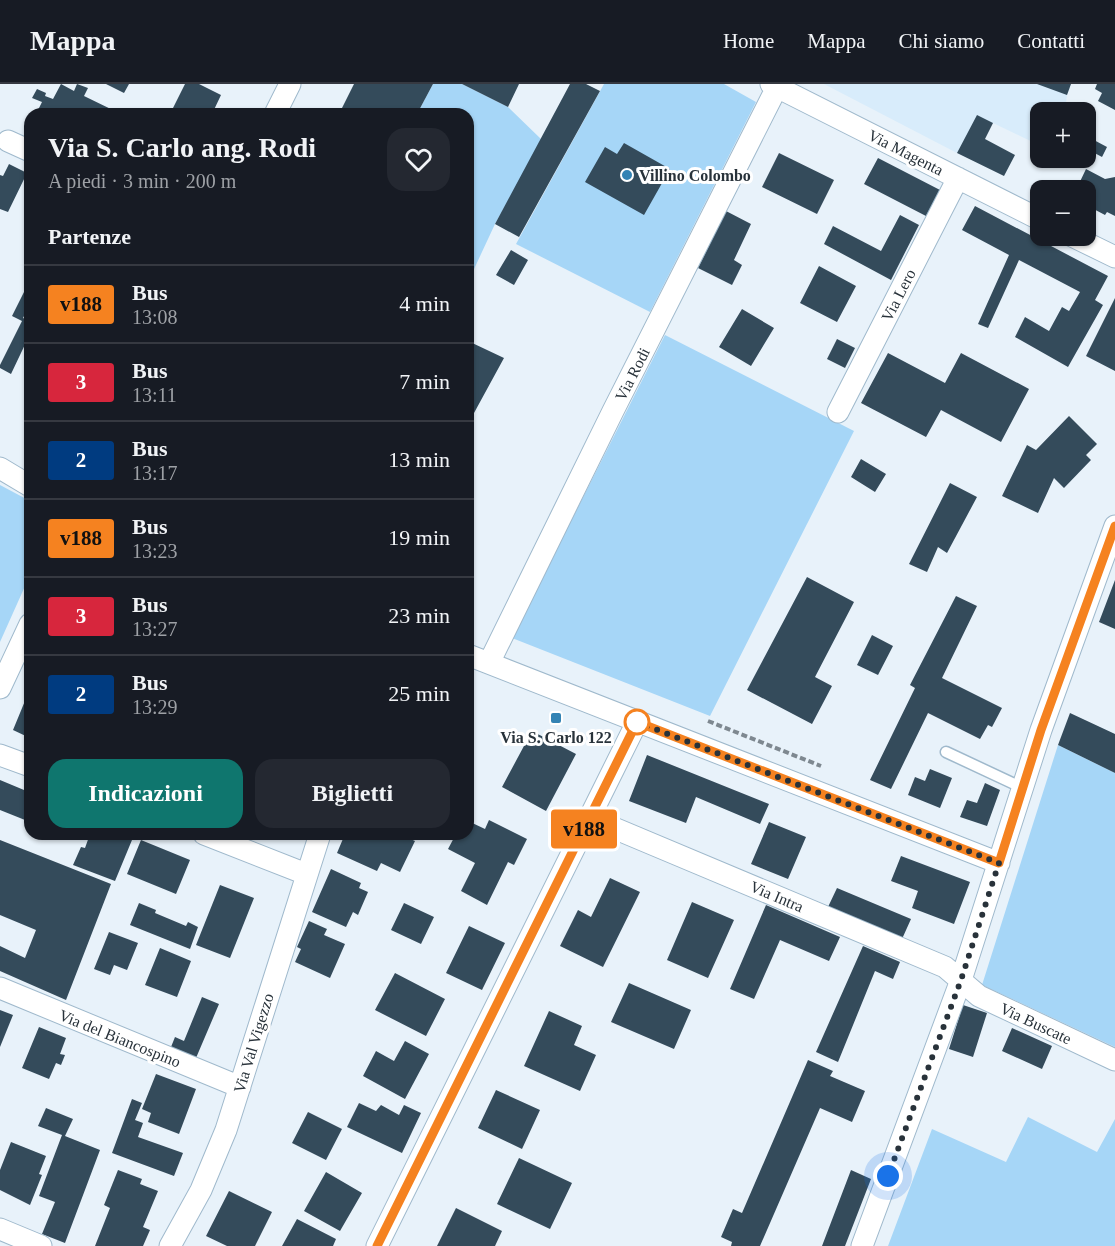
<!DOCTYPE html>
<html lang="it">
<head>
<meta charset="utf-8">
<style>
	body { margin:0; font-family:"Times New Roman",serif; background:#242831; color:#f1f3f6; height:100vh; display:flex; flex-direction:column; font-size:22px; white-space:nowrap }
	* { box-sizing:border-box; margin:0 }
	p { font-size:20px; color:#9ea1a6 }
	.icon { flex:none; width:33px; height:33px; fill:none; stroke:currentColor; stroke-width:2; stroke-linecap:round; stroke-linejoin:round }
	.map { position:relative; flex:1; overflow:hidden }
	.panel { position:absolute; left:24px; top:24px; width:450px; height:732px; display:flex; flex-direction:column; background:#171b24; border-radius:18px; box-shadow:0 2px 4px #0004 }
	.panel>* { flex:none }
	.badge { padding:0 12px; border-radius:4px; font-size:21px; line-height:39px }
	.buttons { position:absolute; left:1030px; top:18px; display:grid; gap:12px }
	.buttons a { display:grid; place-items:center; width:66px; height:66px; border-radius:12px; background:#171b24; box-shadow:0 2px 4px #0004; font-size:30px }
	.you { position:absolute; width:30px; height:30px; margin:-15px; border:4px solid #fff; border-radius:50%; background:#1a73e8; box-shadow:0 0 0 9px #1a73e833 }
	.map>.badge { position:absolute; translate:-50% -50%; box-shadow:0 0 0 3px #fff }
	h2 { padding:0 24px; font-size:22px; line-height:54px }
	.round { display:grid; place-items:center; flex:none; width:63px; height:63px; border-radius:18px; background:#242831 }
	.headline { display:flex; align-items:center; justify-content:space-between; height:102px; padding:0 24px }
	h1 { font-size:28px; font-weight:800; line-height:45px }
	.button { display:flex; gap:12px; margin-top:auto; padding:12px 24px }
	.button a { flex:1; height:69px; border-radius:18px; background:#0f766e; color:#fff; font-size:24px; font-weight:800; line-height:69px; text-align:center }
	.button a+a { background:#242831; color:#f1f3f6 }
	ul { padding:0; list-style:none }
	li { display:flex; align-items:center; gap:18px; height:78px; padding:0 24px; border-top:2px solid #363941 }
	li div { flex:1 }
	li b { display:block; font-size:22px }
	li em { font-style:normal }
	li .badge { min-width:66px; font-weight:700; text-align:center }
	header { display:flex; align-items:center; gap:36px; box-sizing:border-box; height:84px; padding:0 30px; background:#171b24; border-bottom:2px solid #363941 }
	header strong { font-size:28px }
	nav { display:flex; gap:33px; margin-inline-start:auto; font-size:21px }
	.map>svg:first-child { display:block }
	.built { fill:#d8ecfb }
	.green { fill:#a6d6f7 }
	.building { fill:#344b5b }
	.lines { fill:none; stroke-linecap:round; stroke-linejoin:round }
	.lane-casing { stroke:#9fb9cc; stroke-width:13 }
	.street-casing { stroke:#9fb9cc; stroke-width:23 }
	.path { stroke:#7e8890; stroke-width:4; stroke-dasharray:6 3; stroke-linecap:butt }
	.lane { stroke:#fff; stroke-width:10 }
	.street { stroke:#fff; stroke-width:21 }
	.line-casing { stroke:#fff; stroke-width:14 }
	.line { stroke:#f58220; stroke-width:9 }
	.walk { stroke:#28323a; stroke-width:6; stroke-dasharray:0 10.8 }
	.poi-dot { fill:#3383b4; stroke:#fff; stroke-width:2 }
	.stop-dot { fill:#fff; stroke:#f58220; stroke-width:3 }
	.labels { text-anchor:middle; stroke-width:6; stroke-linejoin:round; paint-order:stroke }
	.street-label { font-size:16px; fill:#28323a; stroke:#fff }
	.poi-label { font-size:16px; font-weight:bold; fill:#28323a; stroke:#fff; text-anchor:start }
</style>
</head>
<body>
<header>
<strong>Mappa</strong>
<nav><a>Home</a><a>Mappa</a><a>Chi siamo</a><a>Contatti</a></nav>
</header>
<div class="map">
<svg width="1115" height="1162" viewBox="0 0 1115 1162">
	<rect width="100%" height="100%" fill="#e8f2fa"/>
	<!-- built -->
	<path class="built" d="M824 0H1071L1067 11 1065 28H1041V62L993 39 957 69Z"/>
	<!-- green -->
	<path class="green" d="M433 0H462L508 23 542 56 495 140 468 198V30H417Z
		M604 0H724L756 18 650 228 516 160Z
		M665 251 854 347 710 632 512 554Z
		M0 401 30 417V491L0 558Z
		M1058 661 1115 689V963L982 901Z
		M1028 1033 1097 1068 1115 1035V1162H888L932 1045 1006 1078Z"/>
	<!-- building -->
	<path class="building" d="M61 0 74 7 77 0 88 4 84 12 121 30H36L42 18 32 14 37 5 46 9 45 12 53 15Z
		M106 0H129L124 9Z
		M185 0H199L221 11 212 30H170Z
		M354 0H433L417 30H339Z
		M462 0H519L508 23Z
		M570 0H586L600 7 519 153 495 140Z
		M1037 0H1071L1067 11Z
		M1097 0H1115V26L1098 17 1102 9 1095 5Z
		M977 31 993 39 985 55 1015 71 1004 92 957 69Z
		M1092 55 1107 63 1102 73 1087 65Z
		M624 59 670 85 644 131 585 98 605 63 617 70Z
		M779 69 834 96 817 130 762 103Z
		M878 74 940 106 926 132 864 100Z
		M9 80 27 89 8 128 0 125V91L3 92Z
		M1086 85 1105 95 1115 93V132L1107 128 1105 131 1086 121V106H1076Z
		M975 122 1108 192 1095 216 1103 221 1068 283 1015 253 1025 233 1049 247 1062 223 1069 227 1080 208 1019 176 988 244 978 240 1009 171 962 146Z
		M726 127 751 140 734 176 742 181 732 201 698 184Z
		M900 131 919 141 891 196 824 160 833 142 881 167Z
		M511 166 528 176 514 201 496 191Z
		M819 182 856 202 837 238 800 219Z
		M30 196V220L23 234 30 237V250L11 290 0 284V281L22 237 12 232Z
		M1115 214V287L1086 272Z
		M742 225 774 244 751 282 719 263Z
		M837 255 855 264 845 284 827 275Z
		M468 257 504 274 474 329 468 326Z
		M888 269 945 299 961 269 1029 305 1001 358 941 326 926 353 861 319Z
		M1069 332 1097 360 1086 371 1091 376 1064 404 1054 394 1038 429 1002 412 1027 361 1036 366Z
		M861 375 886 390 875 408 851 393Z
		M950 399 977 413 947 469 938 463 927 488 909 480Z
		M807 493 854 518 815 593 832 602 812 640 747 606Z
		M1115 496V545L1099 538Z
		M956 512 977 522 942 594 1002 624 992 643 988 641 980 655 928 629 891 705 870 696 915 604 910 601Z
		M872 551 893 562 878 591 857 581Z
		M27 612 30 614V654L13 646Z
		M1070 629 1115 650V689L1058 661Z
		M532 647 576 670 546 727 502 703Z
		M647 671 769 720 760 740 696 713 686 739 629 717Z
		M930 685 952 694 940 724 908 711 915 693 925 697Z
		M0 696 24 706 26 701 30 703V738L0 726Z
		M985 699 1000 706 987 742 960 733 967 716 977 719Z
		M489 736 527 755 514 781 508 778 487 821 461 807 475 779 448 765 456 750H468V737L485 745Z
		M769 738 806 753 788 795 751 780Z
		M90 750H117L132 756 115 797 73 781 81 763 85 764Z
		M345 750H399L415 757 400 788 381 779 377 787 337 769Z
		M0 756 111 800 66 916 0 887V862L25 874 36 846 0 831Z
		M141 756 190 776 176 810 127 790Z
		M901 772 970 798 954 840 912 824 918 807 891 797Z
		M331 785 361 799 359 804 368 808 358 831 353 828 346 843 312 828Z
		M610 794 640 808 603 883 560 862 578 826 591 833Z
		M220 801 254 814 230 874 196 861Z
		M837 804 911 835 902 855 828 823Z
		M692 818 734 836 708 894 667 876Z
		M139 819 156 826 155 829 186 842 188 838 198 843 190 865 130 841Z
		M404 819 434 833 421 860 391 846Z
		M766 821 840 853 829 877 780 856 754 915 730 905Z
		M309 837 327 845 324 851 345 860 330 894 295 878 301 865 297 863Z
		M469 842 505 859 482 906 446 889Z
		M109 848 138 859 127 886 114 881 110 891 94 885Z
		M863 862 900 878 893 895 875 887 838 978 816 968Z
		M160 864 191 877 177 913 145 901Z
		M395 889 445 915 426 952 375 926Z
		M629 899 691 926 674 965 611 938Z
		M202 913 219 920 196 974 171 963 175 953 184 957Z
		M963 921 987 929 973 973 949 965Z
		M0 926 13 931 0 963Z
		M549 927 582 942 574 961 596 971 580 1007 524 982Z
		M39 943 66 954 60 970 65 971 61 981 56 979 49 995 22 984Z
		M1012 944 1052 962 1042 985 1002 967Z
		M405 957 429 970 405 1015 363 992 376 967 394 977Z
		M808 976 833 987 830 992 865 1007 852 1038 820 1024 760 1162H731L732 1158 721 1153 733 1125 742 1129Z
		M156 990 196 1005 179 1050 148 1038 151 1029 142 1025Z
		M496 1006 540 1026 522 1065 478 1044Z
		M132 1015 142 1019 135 1036 143 1039 138 1053 183 1069 174 1092 112 1069Z
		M359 1019 376 1027 381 1021 399 1031 404 1021 421 1029 402 1069 347 1043Z
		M46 1024 73 1035 65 1052 100 1066 65 1159 42 1150 55 1118 39 1112 62 1051 38 1042Z
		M308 1028 342 1045 326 1076 292 1059Z
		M11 1058 46 1072 39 1090 42 1091 30 1121 0 1106V1086Z
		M519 1074 572 1099 550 1145 497 1120Z
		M118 1086 142 1095 140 1100 158 1107 143 1143 150 1146 143 1162H95L110 1124 104 1121Z
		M851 1086 871 1095 845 1162H822Z
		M326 1088 362 1109 340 1147 304 1127Z
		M229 1107 272 1128 255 1162H227L206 1152Z
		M456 1124 502 1147 495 1162H437Z
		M297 1135 336 1155 333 1162H282Z"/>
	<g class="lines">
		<defs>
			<path id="lane" d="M946 668 1023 704"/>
			<path id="street" d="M771 0 1041 136
				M275 30 290 0
				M8 57 30 67
				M1072 152 1115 173
				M838 328 958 94
				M0 384 30 402
				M468 571 999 779
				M489 579 613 327 777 3
				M0 604 30 540
				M0 671 30 682
				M590 734 945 883 979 912 1115 976
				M204 750 306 790
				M0 904 240 1003
				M0 1145 41 1162
				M170 1162 201 1106 226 1046 320 750
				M377 1162 637 638
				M862 1162 961 896 1041 646 1115 442"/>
		</defs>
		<!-- lane casing -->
		<use href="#lane" class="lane-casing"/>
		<!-- street casing -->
		<use href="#street" class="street-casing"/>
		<!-- path -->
		<path class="path" d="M708 637 821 682"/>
		<!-- lane -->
		<use href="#lane" class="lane"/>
		<!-- street -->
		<use href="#street" class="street"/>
	</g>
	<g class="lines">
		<defs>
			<path id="line" d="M377 1162 637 638 999 779 1041 646 1115 442"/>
		</defs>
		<!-- line casing -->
		<use href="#line" class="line-casing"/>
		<!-- line -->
		<use href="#line" class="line"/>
		<!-- walk -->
		<path class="walk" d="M637 638 999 779 961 896 888 1092"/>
	</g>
	<!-- markers -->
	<g class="poi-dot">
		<circle cx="627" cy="91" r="6"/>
		<rect x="550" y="628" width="12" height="12" rx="3"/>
	</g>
	<circle class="stop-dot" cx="637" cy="638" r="12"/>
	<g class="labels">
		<!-- street labels -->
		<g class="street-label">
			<text transform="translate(906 68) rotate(27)" y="6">Via Magenta</text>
			<text transform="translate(898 211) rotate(-63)" y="6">Via Lero</text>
			<text transform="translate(632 290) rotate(-63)" y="6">Via Rodi</text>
			<text transform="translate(777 812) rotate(23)" y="6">Via Intra</text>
			<text transform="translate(1036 939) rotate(25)" y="6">Via Buscate</text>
			<text transform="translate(120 954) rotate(22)" y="6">Via del Biancospino</text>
			<text transform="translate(253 959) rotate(-73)" y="6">Via Val Vigezzo</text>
		</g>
		<!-- poi labels -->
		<g class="poi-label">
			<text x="639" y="97">Villino Colombo</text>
			<text x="556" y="659" text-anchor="middle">Via S. Carlo 122</text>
		</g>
	</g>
</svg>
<div class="buttons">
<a>+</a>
<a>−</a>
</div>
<div class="you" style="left:888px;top:1092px"></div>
<b class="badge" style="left:584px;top:745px;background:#f58220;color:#111">v188</b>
<section class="panel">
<div class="headline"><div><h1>Via S. Carlo ang. Rodi</h1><p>A piedi · 3 min · 200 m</p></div><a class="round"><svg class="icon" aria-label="heart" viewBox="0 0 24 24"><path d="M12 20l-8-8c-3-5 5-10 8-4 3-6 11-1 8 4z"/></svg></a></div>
<h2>Partenze</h2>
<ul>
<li><span class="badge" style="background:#f58220;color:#111">v188</span><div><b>Bus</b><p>13:08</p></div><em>4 min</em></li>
<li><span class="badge" style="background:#d7263d;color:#fff">3</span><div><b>Bus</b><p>13:11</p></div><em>7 min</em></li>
<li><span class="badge" style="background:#003b80;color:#fff">2</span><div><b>Bus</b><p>13:17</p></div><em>13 min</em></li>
<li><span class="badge" style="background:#f58220;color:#111">v188</span><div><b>Bus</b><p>13:23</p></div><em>19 min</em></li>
<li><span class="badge" style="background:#d7263d;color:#fff">3</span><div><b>Bus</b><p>13:27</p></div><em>23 min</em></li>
<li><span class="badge" style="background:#003b80;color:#fff">2</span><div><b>Bus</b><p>13:29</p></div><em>25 min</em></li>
</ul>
<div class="button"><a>Indicazioni</a><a>Biglietti</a></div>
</section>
</div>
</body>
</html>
